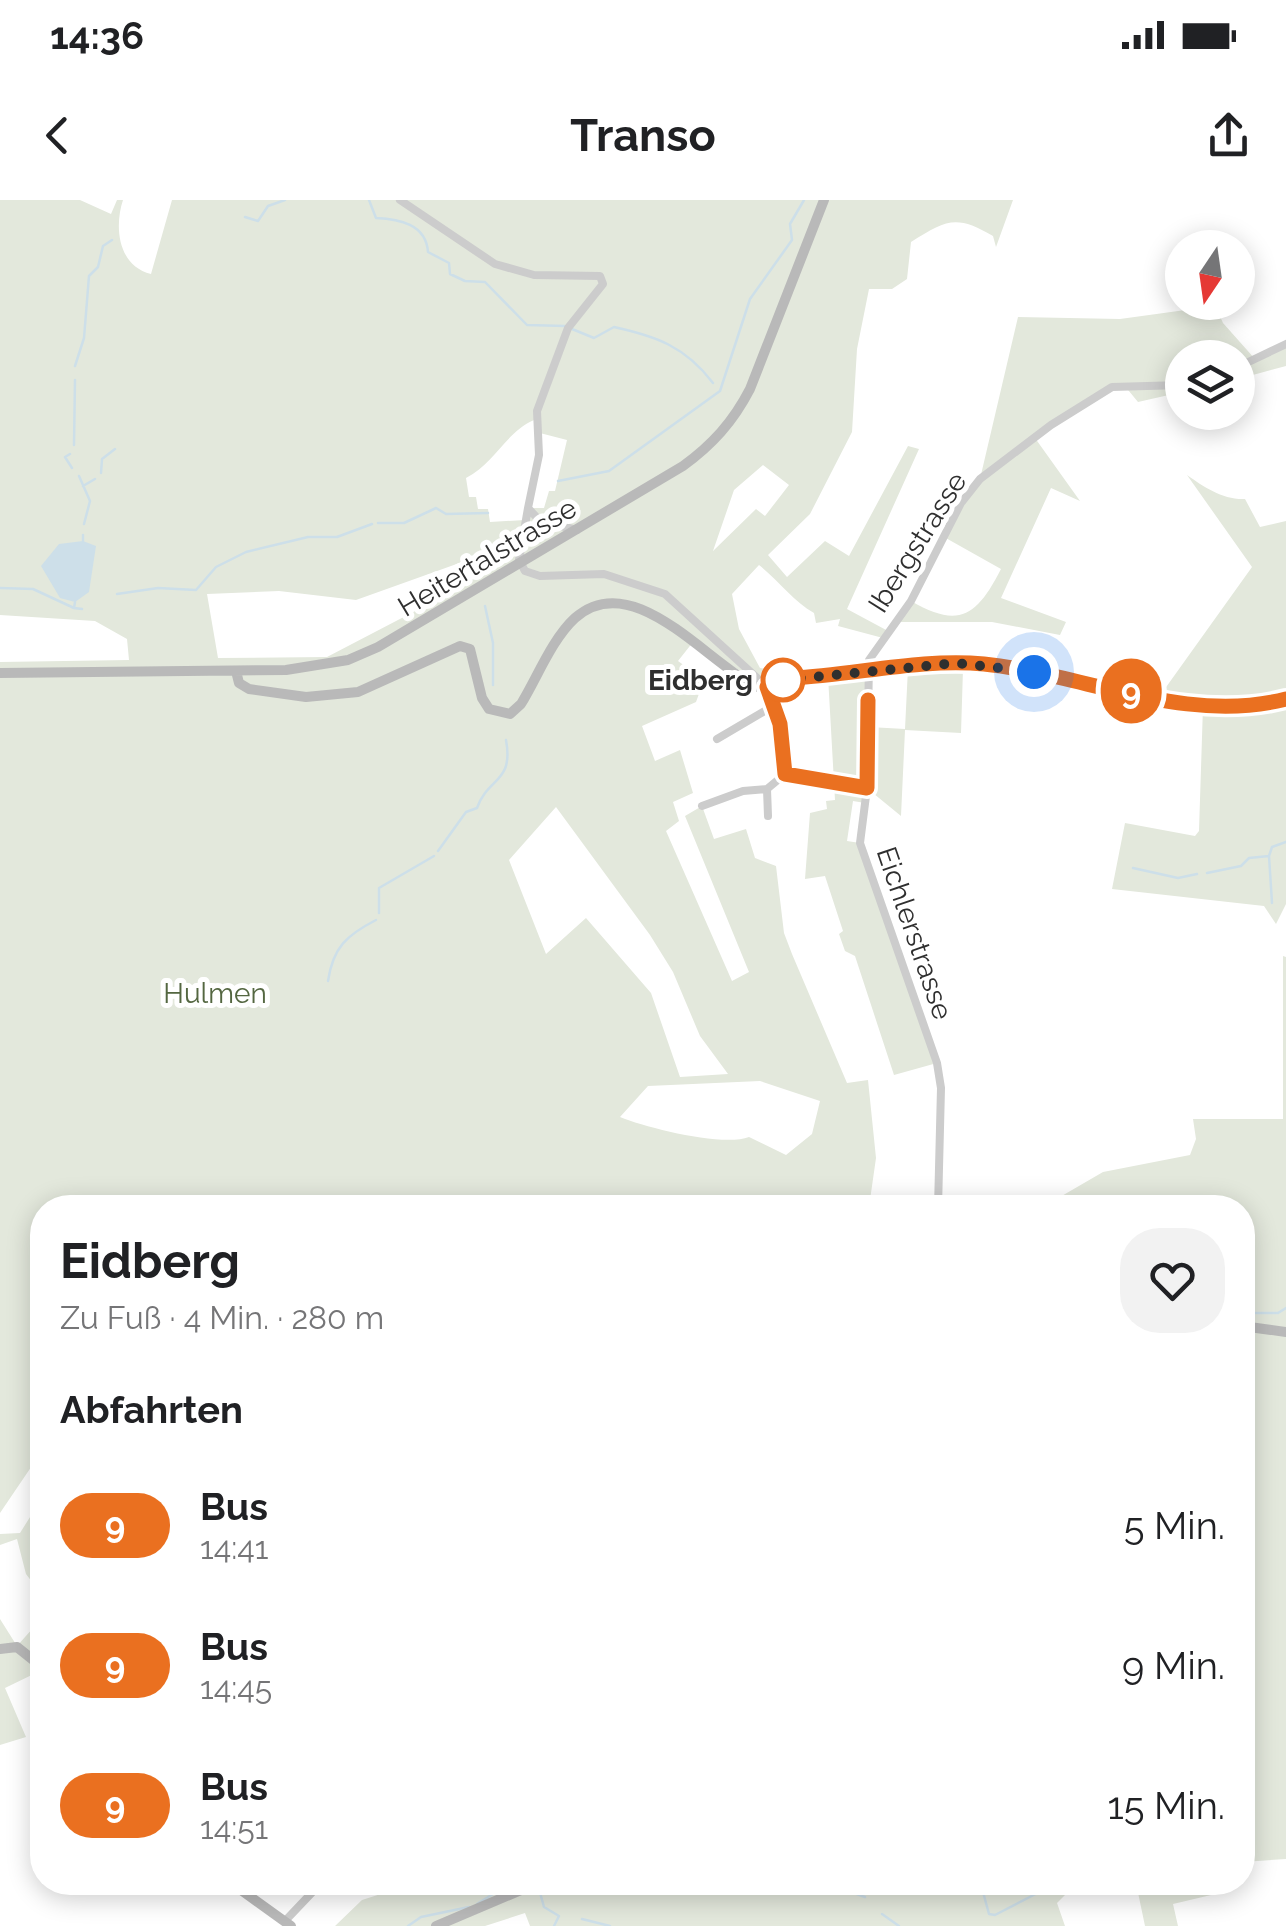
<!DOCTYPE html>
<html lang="de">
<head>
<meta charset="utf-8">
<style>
	body { margin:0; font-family:Raleway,sans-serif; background:#f2f2f2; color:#202124; height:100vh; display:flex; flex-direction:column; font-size:38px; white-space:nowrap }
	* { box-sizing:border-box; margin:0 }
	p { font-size:32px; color:#757577 }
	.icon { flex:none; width:55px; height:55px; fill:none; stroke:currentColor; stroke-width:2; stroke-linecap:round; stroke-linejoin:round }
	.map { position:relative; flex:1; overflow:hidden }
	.sheet { position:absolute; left:30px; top:995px; width:1225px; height:700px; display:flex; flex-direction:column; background:#fff; border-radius:40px; box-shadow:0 5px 25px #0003 }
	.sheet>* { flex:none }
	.badge { padding:0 20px; border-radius:32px; font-size:35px; line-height:65px }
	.needle { width:65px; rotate:193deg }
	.controls { position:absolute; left:1165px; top:30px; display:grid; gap:20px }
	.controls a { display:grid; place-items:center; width:90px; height:90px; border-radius:50%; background:#fff; box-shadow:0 5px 25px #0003; font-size:50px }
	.you { position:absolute; width:50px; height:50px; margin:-25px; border:8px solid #fff; border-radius:50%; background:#1a73e8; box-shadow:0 0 0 15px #1a73e833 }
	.map>.badge { position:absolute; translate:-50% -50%; box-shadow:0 0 0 5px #fff }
	h2 { padding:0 30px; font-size:38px; line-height:90px }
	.round { display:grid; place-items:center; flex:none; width:105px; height:105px; border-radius:40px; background:#f2f2f2 }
	.summary { display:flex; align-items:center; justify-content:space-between; height:170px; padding:0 30px }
	h1 { font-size:48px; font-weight:700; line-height:75px }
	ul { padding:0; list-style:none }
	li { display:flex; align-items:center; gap:30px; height:140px; padding:0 30px }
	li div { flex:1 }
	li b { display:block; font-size:38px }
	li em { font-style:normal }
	li .badge { min-width:110px; font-weight:700; text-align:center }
	.status { display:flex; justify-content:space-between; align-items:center; height:70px; padding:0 50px; background:#fff; direction:ltr }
	.status svg { height:28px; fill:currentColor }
	header { display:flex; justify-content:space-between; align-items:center; height:130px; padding:0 30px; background:#fff; font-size:45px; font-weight:700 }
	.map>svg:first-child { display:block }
	.green { fill:#e3e8dc; fill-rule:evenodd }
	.water { fill:#cddfe9 }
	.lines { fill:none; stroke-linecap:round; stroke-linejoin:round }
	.stream { stroke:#cddfe9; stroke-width:2.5 }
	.street { stroke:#ccc; stroke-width:8 }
	.secondary { stroke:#b9b9b9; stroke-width:10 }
	.line-casing { stroke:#fff; stroke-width:22 }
	.line { stroke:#ea7020; stroke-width:15 }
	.walk { stroke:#2f2f2f; stroke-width:10; stroke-dasharray:0 18 }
	.stop-dot { fill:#fff; stroke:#ea7020; stroke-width:5 }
	.labels { text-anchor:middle; stroke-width:10; stroke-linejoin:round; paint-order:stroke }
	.street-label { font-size:28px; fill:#2f2f2f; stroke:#fff }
	.stop-label { font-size:28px; font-weight:bold; fill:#2f2f2f; stroke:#fff; text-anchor:end }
	.park-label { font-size:28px; fill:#546741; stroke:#fff }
</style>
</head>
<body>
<div class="status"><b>14:36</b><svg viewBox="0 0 49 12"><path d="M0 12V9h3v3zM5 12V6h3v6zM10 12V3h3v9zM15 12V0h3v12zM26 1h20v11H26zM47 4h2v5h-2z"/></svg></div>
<header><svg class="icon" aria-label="back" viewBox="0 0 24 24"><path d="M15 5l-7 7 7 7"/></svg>Transo<svg class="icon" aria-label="share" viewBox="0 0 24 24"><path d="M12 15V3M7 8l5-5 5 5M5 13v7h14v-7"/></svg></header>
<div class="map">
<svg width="1286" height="1726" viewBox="0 0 1286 1726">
	<rect width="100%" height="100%" fill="#fff"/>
	<!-- green -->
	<path class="green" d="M0 0H80L111 14 117 0H123C114 27 118 66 151 74L172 0H1013L996 47 993 36C956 14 946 20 911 42L907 79 892 89H869L857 149 852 232 810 314 768 355 787 377 825 341 849 356 908 246 919 249 847 409 888 431 883 438 838 426 840 419 816 423 814 413C793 401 779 381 759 365L732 394 739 429 760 468 779 471 782 481 767 487 693 442 678 461 704 480 696 502 642 526 655 561 680 550 693 593 673 602 679 621 666 631 732 781 749 772 685 616 702 606 714 639 746 629 755 658 776 666 784 733 792 754 847 883 868 880 876 958 869 1007 42 1008V1251L0 1313V462L129 460 127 439 95 421 0 415ZM534 220 536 232 567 240 555 291H549L544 308H528L525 320 490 322 488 309H478L476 297H469L466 278C495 263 506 232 534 220ZM763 265 789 285 765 316 756 309 713 351 734 290ZM465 361 467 384 327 457 218 458 207 394 279 391 356 400ZM556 607 650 735 673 772 700 836 728 874 680 877 651 793 586 718 546 754 509 660ZM760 881 820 901 812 934 786 955 749 937C723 947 647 928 620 917L648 886Z
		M1199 103H1214L1223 123 1255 159 1286 144V166L1238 179V158H1182V192L1138 202 1124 185 1112 187 1035 238 1080 301 1051 288 1001 398 1066 422 1060 435 992 422H894L911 401C959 429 977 416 1001 369L944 337 980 279 1018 117 1120 119 1200 108Z
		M1187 275C1204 287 1223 300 1245 299L1260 327 1286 321V704L1276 724 1264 706 1112 689 1125 623 1195 636 1199 631 1203 506 1159 497 1252 367Z
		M956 463 1033 472 1034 478 963 469 961 533 905 530 901 616 868 589 865 603 853 601 847 641 860 643 937 863 894 875 855 756 845 751 839 734 843 731 825 676 805 679 810 613 827 609 826 601 835 600 828 476 868 472 869 527 905 529 908 468Z
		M1283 756 1286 757V1659L1243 1662 1242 1008H1041L1103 972 1190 955 1196 939 1193 919H1283Z
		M42 1298V1395L26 1374 17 1339 0 1345V1334L20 1333Z
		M42 1418V1470L5 1488 26 1537 0 1545V1419L17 1446Z
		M415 1683H1077L1057 1703 1065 1726H530L525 1713 485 1726H335L362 1700Z
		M1136 1683H1208L1211 1695 1173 1704 1178 1726H1145Z"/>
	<!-- water -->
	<path class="water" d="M83 341 96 346 89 392 75 402 60 398 41 366 59 344Z"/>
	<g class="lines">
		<!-- stream -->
		<path class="stream" d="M369 0 376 18C399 19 426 24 428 52L449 63 450 74 465 81 485 82 527 125 565 126
			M245 17 258 21 268 6 285 0
			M572 129 594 138 614 127C655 136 685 146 713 183
			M75 166 84 138 89 76 98 67 103 46 112 40
			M74 245 75 180
			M70 254 65 257 72 268
			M101 273 102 259 115 249
			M79 276 90 301 84 324
			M558 281 609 271 720 191 750 99 792 40 790 24 804 0
			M83 286 95 279
			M378 323H404L436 308 446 314 488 313
			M83 341V335
			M0 388 33 389 74 408
			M117 394 158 388 196 390 216 367 246 352 308 337H337L372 324
			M75 402 74 408 82 409
			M485 406 493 443V485
			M438 651 466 612 477 608C488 577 514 583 506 540
			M1269 656 1272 703
			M1133 668 1178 678 1197 674
			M1207 673 1241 666 1249 658 1269 656 1272 647 1286 642
			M379 713V688L434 656
			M328 781C333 747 347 735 376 720
			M1242 1103H1251L1254 1113H1278L1286 1108
			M793 1682 822 1690 855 1682
			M539 1689 544 1707 559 1716 554 1726
			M843 1689 865 1697
			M983 1692 989 1714 995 1715 1047 1688
			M477 1704 512 1682
			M882 1714 899 1726
			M582 1719 610 1726
			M408 1726 421 1717 469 1707"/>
		<!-- street -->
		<path class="street" d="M400 0 495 64 534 75 600 76 603 84 568 128 537 211 539 255 528 308 540 321 577 330
			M1238 167 1286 144
			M528 308 519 360 525 371 540 376 604 374 665 394 767 487 780 524 785 574
			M717 539 773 506
			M785 574 867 588
			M702 606 743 591 767 589
			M768 616 767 589 785 574
			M938 1008 941 888 937 863 860 643 867 588 869 460 911 401 961 303 980 279 1051 225 1112 187 1182 185
			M285 1721 322 1682"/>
		<!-- secondary -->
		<path class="secondary" d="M236 471 239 483 249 489 306 497 358 492 460 446 470 449 482 498 489 509 510 514 521 504C537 478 552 439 575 418 634 366 708 465 758 487 771 487 781 479 795 478 853 472 928 458 985 464 1084 475 1187 524 1286 499
			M0 473 286 470 348 460 378 447 683 266C712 245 733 222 750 189L824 0
			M1242 1126 1286 1132
			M0 1449 17 1447 42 1467
			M230 1682 291 1726
			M436 1726 540 1682"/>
	</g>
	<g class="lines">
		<defs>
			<path id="line" d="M868 500 867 588 785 574 780 524 767 487 792 478C855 475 921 458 984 464 1083 474 1186 525 1286 499"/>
		</defs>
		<!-- line casing -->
		<use href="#line" class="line-casing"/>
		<!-- line -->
		<use href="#line" class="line"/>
		<!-- walk -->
		<path class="walk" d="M783 480 956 463 1034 472"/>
	</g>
	<!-- markers -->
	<circle class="stop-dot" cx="783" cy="480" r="20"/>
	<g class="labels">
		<!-- street labels -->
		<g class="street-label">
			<text transform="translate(917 342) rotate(-58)" y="10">Ibergstrasse</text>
			<text transform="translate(487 357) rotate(-31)" y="10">Heitertalstrasse</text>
			<text transform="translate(915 733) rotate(71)" y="10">Eichlerstrasse</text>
		</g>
		<!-- stop labels -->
		<g class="stop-label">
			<text x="753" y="490">Eidberg</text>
		</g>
		<!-- park labels -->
		<g class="park-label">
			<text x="215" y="803">Hulmen</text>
		</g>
	</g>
</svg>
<div class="controls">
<a><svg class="needle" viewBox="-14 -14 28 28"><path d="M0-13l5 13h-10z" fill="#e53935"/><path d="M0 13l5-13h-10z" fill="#757577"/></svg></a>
<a><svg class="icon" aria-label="layers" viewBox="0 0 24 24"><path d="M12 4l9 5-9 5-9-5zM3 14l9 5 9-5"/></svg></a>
</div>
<div class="you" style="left:1034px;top:472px"></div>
<b class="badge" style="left:1131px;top:491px;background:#ea7020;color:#fff">9</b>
<section class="sheet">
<div class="summary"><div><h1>Eidberg</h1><p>Zu Fuß · 4 Min. · 280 m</p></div><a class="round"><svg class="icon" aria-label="heart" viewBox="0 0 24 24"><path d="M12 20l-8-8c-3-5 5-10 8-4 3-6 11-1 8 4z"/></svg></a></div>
<h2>Abfahrten</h2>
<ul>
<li><span class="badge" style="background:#ea7020;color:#fff">9</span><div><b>Bus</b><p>14:41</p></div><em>5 Min.</em></li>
<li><span class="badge" style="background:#ea7020;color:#fff">9</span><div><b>Bus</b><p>14:45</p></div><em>9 Min.</em></li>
<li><span class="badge" style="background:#ea7020;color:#fff">9</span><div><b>Bus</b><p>14:51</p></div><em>15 Min.</em></li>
</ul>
</section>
</div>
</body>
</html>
